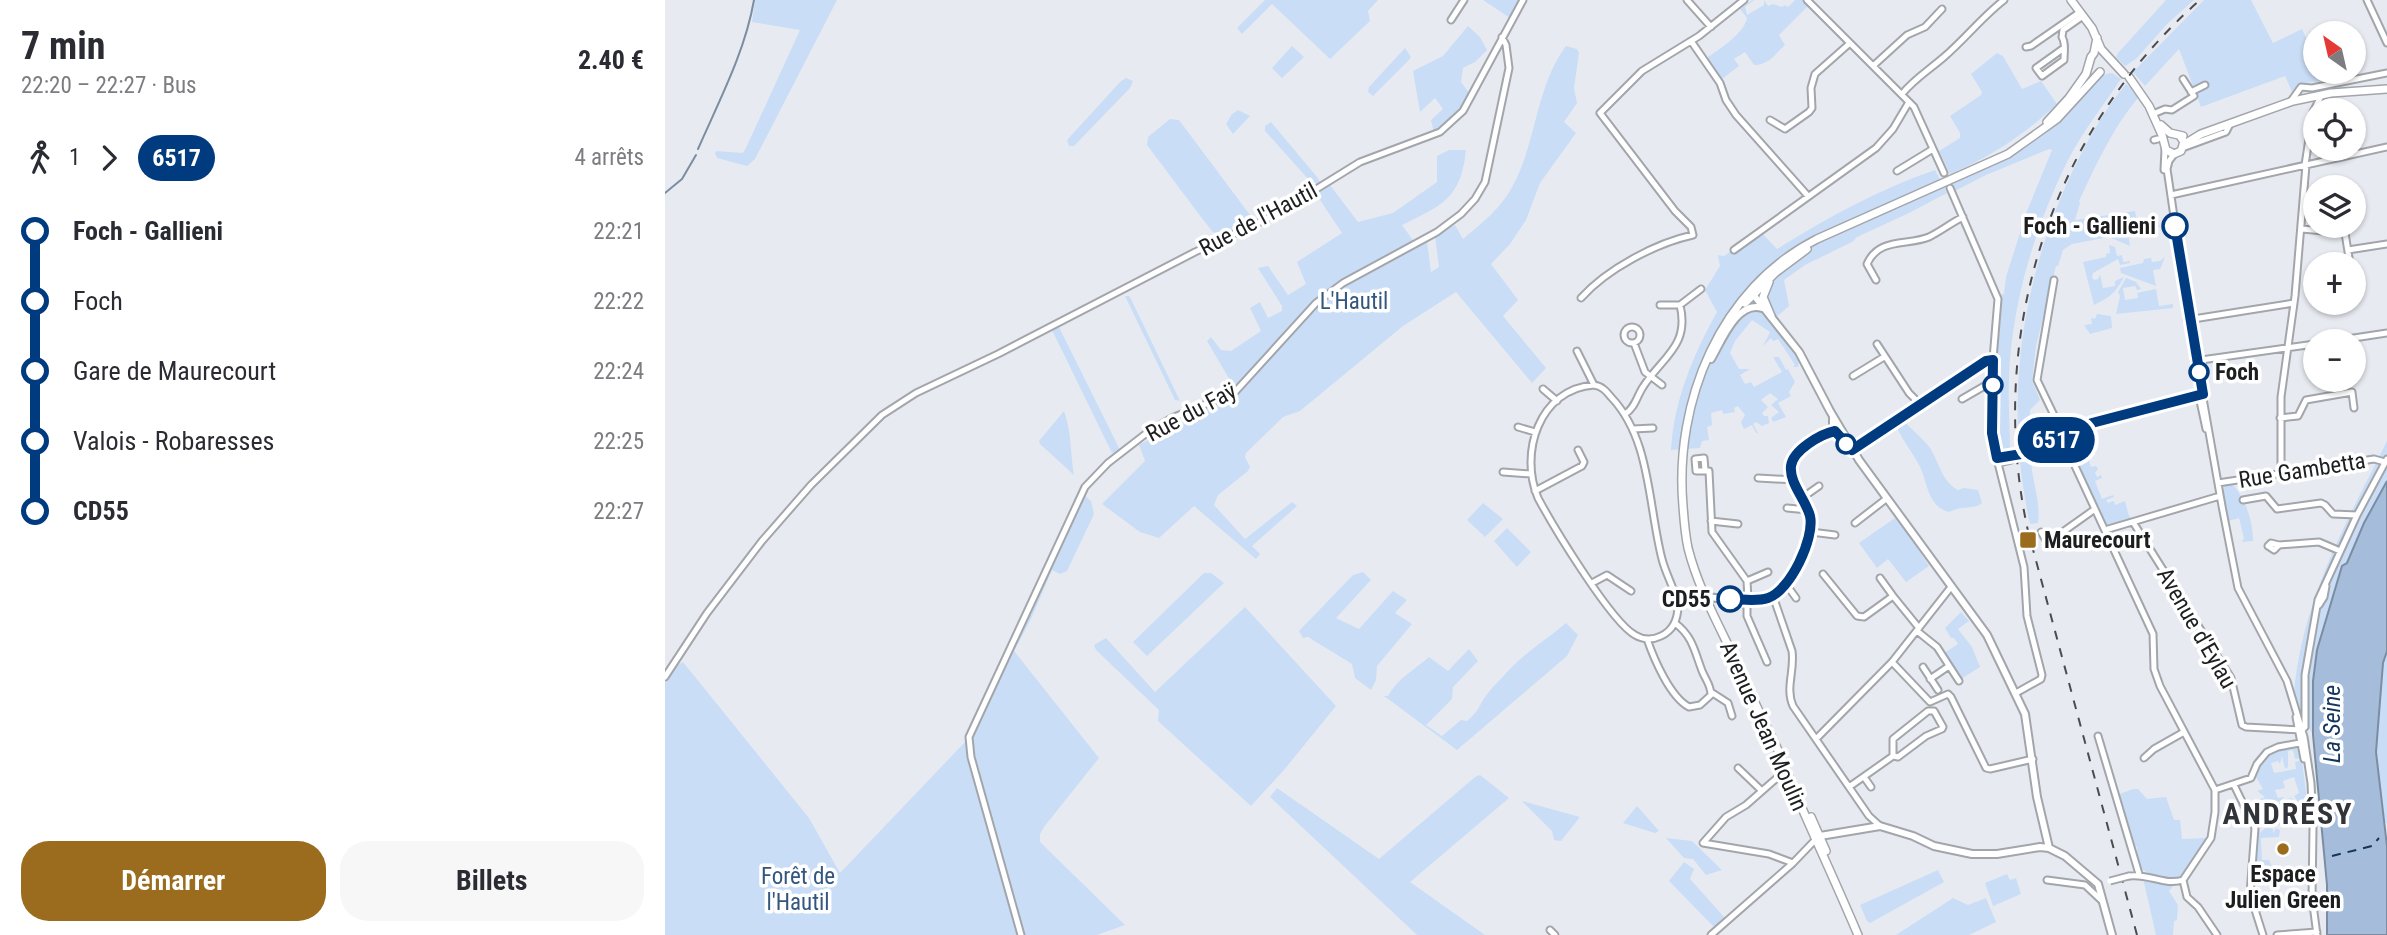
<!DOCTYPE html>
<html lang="fr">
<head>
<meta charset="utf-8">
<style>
	body { margin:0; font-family:"Roboto Condensed",sans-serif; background:#f7f7f7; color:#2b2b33; height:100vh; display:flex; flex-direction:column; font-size:26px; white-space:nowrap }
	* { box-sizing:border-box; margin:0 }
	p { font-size:23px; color:#7c7c81 }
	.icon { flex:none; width:38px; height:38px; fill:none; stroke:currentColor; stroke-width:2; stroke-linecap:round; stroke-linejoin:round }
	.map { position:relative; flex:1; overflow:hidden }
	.panel { display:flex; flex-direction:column; background:#fff; width:665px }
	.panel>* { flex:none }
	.badge { padding:0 14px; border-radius:23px; font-size:24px; line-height:46px }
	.needle { width:46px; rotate:326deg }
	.fabs { position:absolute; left:1638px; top:21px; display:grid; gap:14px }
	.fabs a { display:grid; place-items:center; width:63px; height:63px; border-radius:50%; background:#fff; box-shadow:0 2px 5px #0004; font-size:35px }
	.map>.badge { position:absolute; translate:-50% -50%; box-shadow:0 0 0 4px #fff }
	.legs { display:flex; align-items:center; gap:10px; height:77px; padding:0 21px; font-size:23px }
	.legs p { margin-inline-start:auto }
	.overview { display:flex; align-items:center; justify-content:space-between; height:119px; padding:0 21px }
	h1 { font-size:38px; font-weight:700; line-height:52px }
	.button { display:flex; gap:14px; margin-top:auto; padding:14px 21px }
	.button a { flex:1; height:80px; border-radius:28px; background:#9b6b1e; color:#fff; font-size:28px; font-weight:700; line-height:80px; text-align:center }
	.button a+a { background:#f7f7f7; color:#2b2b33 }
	ul { padding:0 21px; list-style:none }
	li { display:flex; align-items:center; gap:24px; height:70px; font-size:26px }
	li i { display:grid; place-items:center; width:10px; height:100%; margin:0 9px; background:currentColor }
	li i::after { content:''; width:18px; height:18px; margin:-9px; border:5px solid; border-radius:50%; background:#fff }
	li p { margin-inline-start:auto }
	li:first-child i { background:linear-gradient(#0000 50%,currentColor 0) }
	li:last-child i { background:linear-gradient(currentColor 50%,#0000 0) }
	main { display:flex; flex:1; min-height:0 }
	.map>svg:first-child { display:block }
	.green { fill:#c9ddf6 }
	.water { fill:#a5bdda; stroke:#7c8da2; stroke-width:2 }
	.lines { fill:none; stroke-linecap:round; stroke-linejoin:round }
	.stream { stroke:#7c8da2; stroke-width:2 }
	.ferry { stroke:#14355c; stroke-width:2; stroke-dasharray:9 7; stroke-linecap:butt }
	.minor-casing { stroke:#a2a6ab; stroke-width:9 }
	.tertiary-casing { stroke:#a2a6ab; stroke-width:10 }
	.secondary-casing { stroke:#a2a6ab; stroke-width:10 }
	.minor { stroke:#fff; stroke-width:5 }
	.tertiary { stroke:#fff; stroke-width:6 }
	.secondary { stroke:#fff; stroke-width:7 }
	.rail { stroke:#4b4c4f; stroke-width:2; stroke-dasharray:9 9; stroke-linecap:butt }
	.minor-bridge-casing { stroke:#a2a6ab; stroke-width:9; stroke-linecap:butt }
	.minor-bridge { stroke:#fff; stroke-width:5 }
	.line-1-casing { stroke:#fff; stroke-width:16 }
	.line-1 { stroke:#003b80; stroke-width:10 }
	.stop-1-dot { fill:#fff; stroke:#003b80; stroke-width:3.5 }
	.poi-dot { fill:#9b6b1e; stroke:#fff; stroke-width:2.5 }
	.labels { text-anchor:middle; stroke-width:7; stroke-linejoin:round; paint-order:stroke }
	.street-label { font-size:23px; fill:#1d1e20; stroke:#fff }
	.stop-label { font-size:23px; font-weight:bold; fill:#1d1e20; stroke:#fff; text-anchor:end }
	.park-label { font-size:23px; fill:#33567f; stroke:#fff }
	.poi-label { font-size:23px; font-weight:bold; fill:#1d1e20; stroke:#fff; text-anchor:start }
	.water-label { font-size:24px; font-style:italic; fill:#14355c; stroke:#fff }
	.district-label { font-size:30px; font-weight:bold; letter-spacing:2px; fill:#313439; stroke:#fff }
</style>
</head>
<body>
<main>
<section class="panel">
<div class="overview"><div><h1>7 min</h1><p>22:20 – 22:27 · Bus</p></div><b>2.40 €</b></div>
<div class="legs"><svg class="icon" aria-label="walk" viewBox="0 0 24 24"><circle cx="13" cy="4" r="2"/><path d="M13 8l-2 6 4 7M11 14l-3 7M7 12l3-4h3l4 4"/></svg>1<svg class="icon" aria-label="forward" viewBox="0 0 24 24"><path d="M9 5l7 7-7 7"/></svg><b class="badge" style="background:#003b80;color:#fff">6517</b><p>4 arrêts</p></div>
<ul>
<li><i style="color:#003b80"></i><b>Foch - Gallieni</b><p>22:21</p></li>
<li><i style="color:#003b80"></i><span>Foch</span><p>22:22</p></li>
<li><i style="color:#003b80"></i><span>Gare de Maurecourt</span><p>22:24</p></li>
<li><i style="color:#003b80"></i><span>Valois - Robaresses</span><p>22:25</p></li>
<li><i style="color:#003b80"></i><b>CD55</b><p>22:27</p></li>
</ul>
<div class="button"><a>Démarrer</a><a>Billets</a></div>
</section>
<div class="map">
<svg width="1722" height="935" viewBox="0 0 1722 935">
	<rect width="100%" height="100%" fill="#e7ebf1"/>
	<!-- green -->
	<path class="green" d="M90 0H172L90 159 82 166 52 158 50 153 51 151 77 153 80 150 135 30 87 22Z
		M600 0H713L703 11 705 21 665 59 607 4 577 34 572 28Z
		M818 0H855L845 18Z
		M1087 0H1089L1080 7 1082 15 1099 5V0L1103 6 1108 4 1117 7 1120 5 1123 7 1130 0H1137L1143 6 1114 35 1120 45C1110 54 1104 65 1089 65L1080 52 1069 59 1074 66 1057 79 1042 58C1055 48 1078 35 1082 18L1075 9Z
		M1501 0H1529L1503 23 1471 59 1460 66 1451 57 1453 53Z
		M1539 0H1586L1608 43 1637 29 1650 57V72H1668L1671 79 1633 84 1627 92 1620 76 1536 107 1514 49 1480 86 1468 72Z
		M803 26 815 37 822 50 810 62 798 68 796 82 805 94 784 125 769 133 766 120 778 109 770 98 755 112 748 71 778 56Z
		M627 46 639 57 617 78 607 68Z
		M901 46 912 49 914 53 909 88 912 103 899 122 911 133 875 183 861 220 845 244 826 264 853 300 838 316 881 368 867 383 791 292 738 326 635 411 618 417 581 453 580 457 585 467 583 471 553 495 549 505 580 539 627 502 632 506 587 546 595 554 591 559 529 506 494 538 475 532 437 504 480 461 474 445 565 396 569 387 542 341 546 337 556 350 566 351 596 331 585 308 595 302 603 318 617 311V306L593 268 603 266 623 295 641 284 632 262 677 233 653 197V193L665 185 693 222 728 213 772 182V156L784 150H801C796 198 778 205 737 225L752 246 762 241 766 272 774 267 770 236 790 225 798 239C813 226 830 213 841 197 872 152 868 90 901 46Z
		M740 48 746 57 744 60 708 96 703 92 704 87Z
		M1332 53 1338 56 1357 89 1376 81 1392 104C1359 135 1326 157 1285 174L1274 151 1295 138V133L1285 116 1316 95 1317 92 1306 74Z
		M1447 73 1456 79C1438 106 1418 131 1403 160 1370 227 1347 302 1344 377 1343 402 1345 427 1345 452L1336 453C1321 435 1336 324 1335 295L1339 294 1341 277 1362 211 1387 150 1384 149 1321 175 1290 191 1288 184C1326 166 1365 149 1396 120 1410 106 1428 74 1447 73Z
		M461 78 468 81 465 88 409 146H404L402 140 456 81Z
		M1461 84 1469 90 1473 98C1447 129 1431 165 1414 201L1415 203 1410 220 1470 211 1472 221 1492 218 1495 227 1463 233 1465 246 1444 237 1407 244 1398 250 1393 266H1391L1371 346 1367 381 1375 400 1365 410 1364 445 1363 449 1356 452 1357 461 1364 458 1366 460C1367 481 1376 502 1373 523L1365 524C1338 402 1356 278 1410 166 1424 138 1441 107 1461 84Z
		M573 110 585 116 568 134 561 124 567 114Z
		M505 119 514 120 585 215 586 223 558 235 548 232 536 217 482 145 483 137Z
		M606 122 652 177 655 182 653 184 645 181 600 131V126Z
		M1270 170 1282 193 1244 213 1192 237 1187 242 1140 265 1119 280 1124 306 1109 319 1134 361 1133 367H1128L1130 365 1113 339 1108 341 1106 338 1098 346 1105 332 1087 320 1070 341 1065 353 1074 369H1085L1075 375 1080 384 1086 382 1089 387 1117 372 1108 357H1114L1121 370 1123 369 1130 382 1124 392 1126 396 1113 403 1121 417 1108 422 1106 418 1114 412 1106 405 1113 399 1105 393 1096 400 1103 407 1097 413 1099 416H1103L1104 423 1097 426 1091 422 1088 424 1093 433H1091L1087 425 1079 429 1076 422 1080 415 1073 406 1069 408 1070 412 1058 414 1057 410 1046 413 1047 425 1042 427 1044 440 1037 441 1035 448 1006 450C1009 400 1028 355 1052 312L1040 290 1055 266 1053 255 1059 256 1095 231 1112 249C1162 218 1214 189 1270 170Z
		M1444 245 1450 247 1452 256 1457 255 1458 262 1465 261V263L1455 265 1453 259 1428 273 1427 278 1430 280 1433 279 1435 274 1438 288 1450 286V281L1459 277C1449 295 1445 297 1429 305L1418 262 1441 257V254L1445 253Z
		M1500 257 1495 269 1488 270 1491 286 1456 273 1455 268 1478 263 1479 259 1486 258 1487 262 1495 261Z
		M1461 278 1471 282 1476 289 1472 290 1470 286 1458 288 1460 300 1473 298 1472 293 1491 289 1494 306 1508 304V308L1451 314 1455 296 1453 292Z
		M460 296H464L466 299 515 401 510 400Z
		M1432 314 1446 316 1447 328 1425 334 1419 325 1427 324 1426 318 1430 319Z
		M393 325 455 450 447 453 386 328Z
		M399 411C407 432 405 454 409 475L375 444 374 441Z
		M1238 421C1241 423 1262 443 1265 448 1274 462 1277 482 1293 490L1299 488 1313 490 1317 503C1308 510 1298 505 1284 512 1261 506 1263 480 1253 463 1247 452 1239 442 1233 430V424Z
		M1415 434 1420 442 1415 444 1412 439 1407 442 1413 454 1419 452 1416 446 1421 445 1427 457 1423 459 1426 467 1431 466 1433 469 1430 473 1432 477 1436 475 1437 478 1430 481 1437 499 1448 495 1449 497 1441 500 1443 503 1449 501 1450 505 1460 501 1464 516 1467 519 1444 526 1439 521 1402 442 1404 438Z
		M1722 441V481L1699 523 1682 563 1677 566 1649 665 1648 735C1642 724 1628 705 1629 692 1638 598 1681 523 1722 441Z
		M1567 484C1581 498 1588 522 1588 541L1577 542 1579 538 1574 518 1563 521 1558 490 1560 486Z
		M417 493 426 501 429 514 402 571 395 574 387 570 366 619 349 651 434 758 379 827 375 834V842L460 925 432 935H0V683L11 666 18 662 144 818 175 873 301 741 347 649Z
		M818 503 838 519 820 537 802 520Z
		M1230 518 1234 520 1264 566 1241 582 1223 559 1212 568 1194 543Z
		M842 528 866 552 852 567 829 541Z
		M698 572 706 580 671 618 694 629 728 591 742 600 730 613 747 624 712 666 711 680 706 690 690 678 687 664 643 637 638 638 634 631 688 575Z
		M539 573H546L559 583 482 656 468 642Z
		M580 607 671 706 619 770 586 806 493 721 494 710 431 650 429 645 441 638 490 692Z
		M1296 612 1304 621 1293 629 1307 647 1315 667 1296 679 1291 673 1293 671 1290 672 1279 653 1293 644 1289 638H1286L1280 628Z
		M901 623 913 635 902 656 792 750 719 696H723C732 679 750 669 764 657L783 671 804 649 813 661 788 687 787 699 761 725 777 736 796 720 802 721C812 712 812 711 818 700 825 689 836 679 844 670 862 651 882 639 901 623Z
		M1722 651V823L1720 822 1711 752 1718 663Z
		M1633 745 1636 758 1630 759 1628 750 1623 751V767L1620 769 1617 756 1615 764 1613 761 1606 763 1609 773 1631 769 1630 762 1637 760 1643 809H1638L1629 796 1634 793 1629 777 1618 781 1620 788 1610 790 1613 798 1620 797 1606 808 1592 810 1595 833 1601 827 1608 829V834L1611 828 1615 830 1614 837 1596 838 1597 860H1604L1607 867 1589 868 1593 828 1582 812 1589 802 1600 797 1592 791 1598 789 1591 777C1598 752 1609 750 1633 745Z
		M815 775 844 798 745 882 820 935H752L605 797 612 788 714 859 810 777Z
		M1468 789H1473L1482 799 1501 797 1509 820H1515L1517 839 1543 838C1536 849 1528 868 1518 876 1508 883 1483 876 1476 868 1471 861 1471 854 1472 847L1468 846C1462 827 1457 813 1452 795Z
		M1627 798 1635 807 1636 816 1627 824 1613 825C1604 812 1611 800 1627 798Z
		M857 801 915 817 896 841 889 840 887 831Z
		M972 806 994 831 990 833 958 823Z
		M1001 838 1027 841 1057 870 1041 875 1028 859 1019 858Z
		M1019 862 1029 869 1025 879 1060 918 1049 927 1004 881Z
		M1273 870 1279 882 1205 923 1202 921 1195 905Z
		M1342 874 1345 880 1351 878 1356 894 1328 906 1320 883Z
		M1478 878 1509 885 1504 891 1513 905 1512 920 1509 921 1508 935H1491Z
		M1288 898 1303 905 1321 898 1331 922 1304 935H1231Z"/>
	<!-- water -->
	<path class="water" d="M1722 481V651L1718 663 1711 752 1722 846V935H1662V885L1648 735V681L1652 650 1677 566 1682 563 1699 523Z"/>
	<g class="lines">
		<!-- stream -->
		<path class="stream" d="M33 149C54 101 80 52 89 0
			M0 193 17 179 31 155"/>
		<!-- ferry -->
		<path class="ferry" d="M1667 856 1707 846 1714 838"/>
		<defs>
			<path id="minor" d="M1022 0 1046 27
				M1142 0 1249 107 1279 173
				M1702 0 1722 43
				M786 20 799 0
				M1026 41 1055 83 1061 100 1071 115 1143 196
				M1361 47 1366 46 1415 12
				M1399 48 1371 68 1377 76 1399 60C1399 52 1401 43 1397 37L1398 30 1418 16
				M1208 66 1242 35 1260 27 1277 9
				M1526 92 1540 85
				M1237 94C1249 79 1264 70 1279 57 1300 39 1317 17 1339 0
				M1626 101 1636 87 1647 88 1722 73
				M1488 114 1500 109 1507 110 1529 96 1518 79
				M1105 120 1120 129 1144 112 1147 108 1146 88 1150 74 1185 43
				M1489 140 1493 139
				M1520 147 1561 132 1565 124
				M1510 153 1504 161 1502 169 1524 319 1557 506 1573 588 1622 681 1639 737 1646 783 1648 828 1647 897 1652 935
				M1640 165 1648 112 1655 98
				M1499 170 1500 149
				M1232 171 1268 149
				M1285 188 1333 299 1327 371 1328 443 1359 567 1362 616 1377 675 1376 679 1351 693
				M1506 195 1722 147
				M1637 229 1680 233 1685 264
				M1069 250 1211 148 1228 129 1244 102
				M1683 250 1722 244
				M1211 280 1202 264C1214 237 1242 246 1264 237 1276 231 1286 223 1298 217
				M1389 280 1372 380 1399 436
				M916 298C942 269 991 243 1028 235L1026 227 1010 211 935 113 977 71 1034 36 1079 0
				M995 305H1015L1036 289
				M1522 320 1629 303
				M959 335a8 8 0 1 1 16 0a8 8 0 1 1-16 0Z
				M1669 341 1722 333
				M969 343 980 372 997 385
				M1212 344 1244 393 1255 404
				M912 351 929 385C937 386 941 391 946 397 986 439 983 505 997 559 1001 575 1010 589 1013 605
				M1529 361 1650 344
				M1188 376 1219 357
				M929 385C874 389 854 453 873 498 888 526 946 622 970 635 978 640 988 640 996 636 1009 630 1013 618 1013 605L1024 595
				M878 389 892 401
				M1297 399 1328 381
				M1535 401 1541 429
				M960 414C970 408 972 396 978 387 997 357 1025 346 1015 305
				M1615 418 1633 416 1641 400 1687 392 1689 408
				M853 427 870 432
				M968 429 988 428
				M1397 438 1488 634 1489 669 1495 686 1550 790
				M1187 450 1318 362 1328 360
				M1354 458 1423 424 1538 394
				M1332 459 1345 456
				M1333 463 1346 460
				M1040 470 1039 458 1030 459 1031 471H1044L1047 532 1082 581 1083 599
				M838 472 866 474
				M1616 474V397L1630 296 1641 165
				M1093 478 1129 480
				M1553 483 1709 459 1720 462
				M870 491 917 466 919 462 913 450
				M1137 498 1154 486
				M1578 500 1601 496 1612 509 1656 503 1660 505 1668 514 1692 515
				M1122 508 1143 510
				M1046 521 1073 524
				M1468 522 1566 678 1577 725 1581 727 1637 730 1640 727V675L1653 600 1692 515 1722 459
				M1190 523 1221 499
				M1440 530 1555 496
				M1146 532 1170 535
				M1376 532 1382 542 1385 541 1430 509
				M1614 545 1609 550 1603 546 1606 543 1614 545 1654 542 1675 551
				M1158 574 1192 616 1199 617 1228 596 1215 578
				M1082 581 1103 572
				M927 583 942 575 966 591
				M1121 584 1131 598
				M1008 589 1015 593 1040 596
				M1108 596 1127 651C1130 670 1120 688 1128 706L1204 816 1215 826
				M1228 596 1254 628
				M1082 599V616L1102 662
				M1654 605 1659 597 1661 586
				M1252 631 1272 647 1294 681
				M982 639C989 659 1005 697 1024 707L1035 705 1046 695C1046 684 1039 678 1036 668 1029 649 1027 636 1010 623
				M1227 662 1265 702 1283 694 1286 697 1321 768 1325 769 1368 759
				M1258 667 1273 690
				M0 677 42 613 97 541 146 485 217 415 251 393 333 354 530 252 606 217 695 162 775 132 798 111 858 0
				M1265 679 1284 666
				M1046 692 1063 703 1067 716
				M1631 717 1639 759
				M1433 736 1474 874
				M1151 739 1227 662 1286 587
				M1479 758 1489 749 1519 732
				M1073 768 1097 791
				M1121 770 1081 805 1061 817 1038 843 1104 854 1128 863
				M1199 777 1206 787
				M1569 785 1590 828 1585 894 1598 935
				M1184 787 1228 756V739L1263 711H1269L1278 727 1277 729 1261 736 1233 757 1228 756
				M1464 876C1483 873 1500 886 1518 880L1546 838 1550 812V790L1586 778 1592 764 1602 752 1613 747 1640 742
				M1382 880 1420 885 1436 900
				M1518 880 1522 897 1533 907 1552 935
				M885 930 890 935
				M356 935 306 757 304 737 420 487 443 463 483 432 507 418 570 392 651 303 678 283 772 232 796 214 810 199 820 182 844 68 841 45 837 37
				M1046 935 1128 863 1152 838
				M1612 935 1652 932"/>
			<path id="tertiary" d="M1087 293 1134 352 1165 411 1194 460 1322 635 1360 714 1372 797 1384 848
				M1046 359C1056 342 1072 300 1097 308
				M1168 417V428L1183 446
				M1040 596C1050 599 1061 599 1072 599 1111 600 1116 596 1133 561 1140 548 1147 536 1145 521 1143 502 1119 479 1128 460 1135 443 1161 437 1175 428
				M1155 836 1215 826 1248 836 1269 846 1307 854H1332L1375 847 1384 848 1400 856 1433 884 1447 935"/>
			<path id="secondary" d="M1406 0 1427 28 1436 49 1459 74
				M1464 77 1484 106 1497 135 1501 150 1509 154 1516 151 1519 142 1515 136
				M1382 122 1404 98 1421 74 1426 57 1429 53 1432 38
				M1496 125 1505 133 1518 136
				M1518 145 1536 134 1628 101 1666 93 1722 89
				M1104 282 1098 297 1106 316
				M1080 303 1110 273 1142 249
				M1146 817 1161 851
				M1193 935C1174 890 1153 845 1133 799 1124 779 1117 756 1106 736 1092 708 1079 679 1066 651 1050 618 1032 584 1023 548 1020 534 1019 520 1018 506 1009 402 1055 288 1152 239L1343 154 1392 119 1435 72"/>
		</defs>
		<!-- minor casing -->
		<use href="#minor" class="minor-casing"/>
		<!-- tertiary casing -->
		<use href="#tertiary" class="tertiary-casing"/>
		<!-- secondary casing -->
		<use href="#secondary" class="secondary-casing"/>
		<!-- minor -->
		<use href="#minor" class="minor"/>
		<!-- tertiary -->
		<use href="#tertiary" class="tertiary"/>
		<!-- secondary -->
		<use href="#secondary" class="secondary"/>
		<!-- rail -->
		<path class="rail" d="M1472 935 1363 531C1320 337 1386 131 1535 0"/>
		<defs>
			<path id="minor-bridge" d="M1445 881 1464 876"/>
		</defs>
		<!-- minor-bridge casing -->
		<use href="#minor-bridge" class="minor-bridge-casing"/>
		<!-- minor-bridge -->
		<use href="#minor-bridge" class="minor-bridge"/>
	</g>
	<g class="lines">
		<defs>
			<path id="line-1" d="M1065 599C1077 599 1091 602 1103 598 1125 591 1150 538 1145 516 1141 500 1124 483 1126 466 1128 450 1156 434 1170 431L1187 450 1321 361 1328 360 1327 433 1332 458 1369 452 1427 423 1538 394 1510 226"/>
		</defs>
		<!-- line-1 casing -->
		<use href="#line-1" class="line-1-casing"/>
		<!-- line-1 -->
		<use href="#line-1" class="line-1"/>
	</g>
	<!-- markers -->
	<g class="stop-1-dot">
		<circle cx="1510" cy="226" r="12"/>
		<circle cx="1534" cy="372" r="9"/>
		<circle cx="1328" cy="385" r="9"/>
		<circle cx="1181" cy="444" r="9"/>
		<circle cx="1065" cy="599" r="12"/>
	</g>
	<g class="poi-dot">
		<rect x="1354" y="531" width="18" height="18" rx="3.5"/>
		<circle cx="1618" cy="849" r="7"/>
	</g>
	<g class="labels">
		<!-- street labels -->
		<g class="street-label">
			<text transform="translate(593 219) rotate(-28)" y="8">Rue de l'Hautil</text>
			<text transform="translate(526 412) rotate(-28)" y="8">Rue du Faÿ</text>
			<text transform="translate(1637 470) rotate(-9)" y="8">Rue Gambetta</text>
			<text transform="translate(1532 628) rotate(60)" y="8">Avenue d'Eylau</text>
			<text transform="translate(1099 726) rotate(66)" y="8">Avenue Jean Moulin</text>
		</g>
		<!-- stop labels -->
		<g class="stop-label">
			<text x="1491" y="234">Foch - Gallieni</text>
			<text x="1550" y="380" text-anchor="start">Foch</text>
			<text x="1046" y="607">CD55</text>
		</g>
		<!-- park labels -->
		<g class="park-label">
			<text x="689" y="309">L'Hautil</text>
			<text x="133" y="884">Forêt de<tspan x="133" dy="26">l'Hautil</tspan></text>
		</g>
		<!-- poi labels -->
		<g class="poi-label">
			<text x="1379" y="548">Maurecourt</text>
			<text x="1618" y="882" text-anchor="middle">Espace<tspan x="1618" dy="26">Julien Green</tspan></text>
		</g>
		<!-- water labels -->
		<g class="water-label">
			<text transform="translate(1667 724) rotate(-90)" y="8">La Seine</text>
		</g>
		<!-- district labels -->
		<g class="district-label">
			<text x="1623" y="824">ANDRÉSY</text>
		</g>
	</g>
</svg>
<div class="fabs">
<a><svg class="needle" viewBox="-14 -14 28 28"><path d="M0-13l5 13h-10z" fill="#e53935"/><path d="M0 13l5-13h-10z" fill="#7c7c81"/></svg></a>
<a><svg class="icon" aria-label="locate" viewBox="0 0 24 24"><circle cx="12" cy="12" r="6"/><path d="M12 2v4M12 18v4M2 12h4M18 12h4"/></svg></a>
<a><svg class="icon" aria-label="layers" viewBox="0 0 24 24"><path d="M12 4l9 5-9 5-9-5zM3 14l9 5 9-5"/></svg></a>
<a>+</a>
<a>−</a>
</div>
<b class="badge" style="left:1391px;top:440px;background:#003b80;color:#fff">6517</b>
</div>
</main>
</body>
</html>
